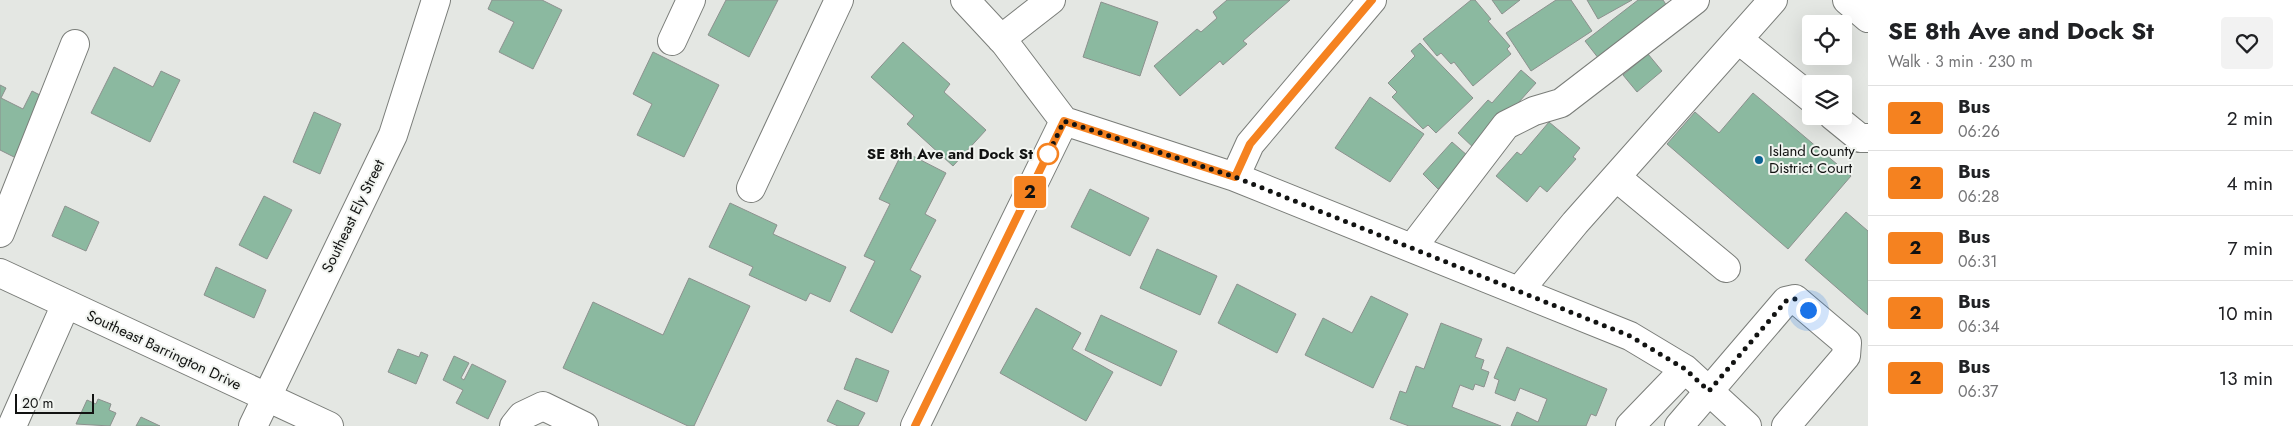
<!DOCTYPE html>
<html lang="en">
<head>
<meta charset="utf-8">
<style>
	body { margin:0; font-family:Jost,sans-serif; background:#f2f2f2; color:#202124; height:100vh; display:flex; flex-direction:column; font-size:19px; white-space:nowrap }
	* { box-sizing:border-box; margin:0 }
	p { font-size:16px; color:#757577 }
	.icon { flex:none; width:28px; height:28px; fill:none; stroke:currentColor; stroke-width:2; stroke-linecap:round; stroke-linejoin:round }
	.map { position:relative; flex:1; overflow:hidden }
	.side { display:flex; flex-direction:column; background:#fff; width:425px }
	.side>* { flex:none }
	.badge { padding:0 10px; border-radius:4px; font-size:18px; line-height:32px }
	.tools { position:absolute; left:1802px; top:15px; display:grid; gap:10px }
	.tools a { display:grid; place-items:center; width:50px; height:50px; border-radius:5px; background:#fff; box-shadow:0 5px 20px #0002; font-size:25px }
	.scale { position:absolute; left:15px; bottom:12px; width:79px; box-sizing:border-box; padding-left:5px; border:2px solid #121312; border-top:0; font-size:14px; line-height:18px; white-space:nowrap; color:#121312; -webkit-text-stroke:4px #f1f4f0; paint-order:stroke }
	.you { position:absolute; width:25px; height:25px; margin:-12px; border:4px solid #fff; border-radius:50%; background:#1a73e8; box-shadow:0 0 0 8px #1a73e833 }
	.map>.badge { position:absolute; translate:-50% -50%; box-shadow:0 0 0 2px #fff }
	.round { display:grid; place-items:center; flex:none; width:52px; height:52px; border-radius:5px; background:#f2f2f2 }
	.summary { display:flex; align-items:center; justify-content:space-between; height:85px; padding:0 20px }
	h1 { font-size:24px; font-weight:700; line-height:38px }
	ul { padding:0; list-style:none }
	li { display:flex; align-items:center; gap:15px; height:65px; padding:0 20px; border-top:1px solid #e0e0e0 }
	li div { flex:1 }
	li b { display:block; font-size:19px }
	li em { font-style:normal }
	li .badge { min-width:55px; font-weight:700; text-align:center }
	main { display:flex; flex:1; min-height:0 }
	.map>svg:first-child { display:block }
	.building { fill:#8bb9a0; stroke:#8c918e }
	.lines { fill:none; stroke-linecap:round; stroke-linejoin:round }
	.minor-casing { stroke:#7a7d79; stroke-width:30 }
	.minor { stroke:#fff; stroke-width:28 }
	.line-casing { stroke:#fff; stroke-width:11 }
	.line { stroke:#f58220; stroke-width:8 }
	.walk { stroke:#121312; stroke-width:5; stroke-dasharray:0 9 }
	.stop-dot { fill:#fff; stroke:#f58220; stroke-width:2.5 }
	.poi-dot { fill:#0b6293; stroke:#f1f4f0; stroke-width:2 }
	.labels { text-anchor:middle; stroke-width:4; stroke-linejoin:round; paint-order:stroke }
	.poi-label { font-size:15px; fill:#121312; stroke:#f1f4f0; text-anchor:start }
	.stop-label { font-size:15px; font-weight:bold; fill:#121312; stroke:#f1f4f0; text-anchor:end }
	.street-label { font-size:15px; fill:#121312; stroke:#f1f4f0 }
</style>
</head>
<body>
<main>
<div class="map">
<svg width="1868" height="426" viewBox="0 0 1868 426">
	<rect width="100%" height="100%" fill="#e4e7e3"/>
	<!-- building -->
	<path class="building" d="M492 0H542L562 10 533 69 499 52 514 22 488 9Z
		M726 0H778L749 57 708 35Z
		M1227 0H1290L1243 41 1247 44 1223 65 1220 61 1180 96 1154 66 1197 29 1201 32 1217 18 1213 12Z
		M1471 0H1475L1491 19 1488 21 1510 46 1507 49 1511 54 1473 86 1454 62 1451 64 1441 53 1437 56 1423 39Z
		M1492 0H1520L1502 14Z
		M1556 0H1571L1592 31 1531 71 1506 33Z
		M1587 0H1632L1598 19Z
		M1638 0H1663L1667 6 1599 59 1585 41Z
		M1101 2 1158 22 1140 76 1083 57Z
		M903 42 950 84 944 92 986 130 953 166 907 124 914 116 871 77Z
		M1420 43 1473 98 1436 133 1428 125 1423 129 1392 97 1397 92 1388 83 1415 56 1411 51Z
		M653 52 719 85 684 157 637 135 652 104 633 94Z
		M1648 54 1662 71 1637 92 1623 75Z
		M114 67 153 87 161 71 180 80 150 142 91 113Z
		M1521 70 1536 83 1476 150 1458 133 1488 100 1492 103Z
		M0 85 6 88 1 98 23 109 32 91 50 100 20 160 0 150Z
		M1753 93 1851 176 1788 249 1667 144 1695 112 1719 133Z
		M1370 97 1424 134 1390 182 1335 148Z
		M314 112 341 124 320 174 293 162Z
		M1549 122 1580 148 1573 157 1576 159 1547 192 1540 186 1527 202 1496 176 1517 152 1521 155Z
		M1452 142 1468 156 1438 189 1423 174Z
		M903 151 946 173 925 214 936 220 910 270 921 276 892 333 850 311 875 261 864 256 890 204 879 199Z
		M1090 189 1149 218 1130 256 1071 227Z
		M264 196 292 210 267 259 239 245Z
		M730 203 777 225 773 234 846 267 830 302 810 293 806 301 749 275 753 267 709 247Z
		M65 206 99 222 86 251 52 236Z
		M1846 212 1868 231V315L1805 260Z
		M1157 249 1217 276 1200 315 1140 288Z
		M216 267 266 290 254 318 204 295Z
		M689 278 750 306 694 426H688L563 368 593 302 663 335Z
		M1237 284 1296 314 1277 353 1218 323Z
		M1371 296 1408 314 1373 388 1305 355 1323 318 1352 333Z
		M1036 308 1081 333 1072 349 1113 372 1086 421 1000 373Z
		M1101 315 1177 351 1161 386 1085 350Z
		M1441 323 1482 339 1475 357 1484 360 1481 369 1489 372 1484 387 1475 384 1473 390 1460 385 1452 407 1501 426H1409L1390 419 1400 391 1406 393 1416 366 1424 369Z
		M1507 347 1607 389 1596 416 1591 414 1586 426H1511L1517 412 1538 422 1547 399 1520 388 1515 401 1495 393 1499 380 1494 378Z
		M398 349 419 357 421 352 428 355 416 384 388 372Z
		M454 356 469 363 461 378 464 380 472 364 506 381 488 419 456 403 463 390 443 380Z
		M856 358 889 371 877 402 844 389Z
		M98 399 111 404 109 410 116 413 110 426 76 424 87 400 96 404Z
		M837 400 865 413 858 426H838L827 421Z
		M141 417 160 426H136Z"/>
	<g class="lines">
		<defs>
			<path id="minor" d="M965 0 1005 43 1064 121 1235 177 1630 336 1685 369 1747 426
				M1847 0 1868 18
				M1001 39 1051 0
				M1739 40 1811 98
				M672 41 691 0
				M1833 116 1860 138H1868
				M1235 177 1250 144 1372 0
				M1616 177 1726 268
				M751 188 839 0
				M0 233 75 44
				M1412 248 1506 125 1534 111 1561 103 1695 0
				M0 273 329 426
				M1519 291 1575 223 1773 0
				M12 426 66 304
				M253 426 393 135 436 0
				M514 426 522 416 543 406 584 426
				M915 426 1064 121
				M1630 426 1685 369
				M1679 426 1786 301 1795 299 1847 343 1846 356 1786 426"/>
		</defs>
		<!-- minor casing -->
		<use href="#minor" class="minor-casing"/>
		<!-- minor -->
		<use href="#minor" class="minor"/>
	</g>
	<g class="lines">
		<defs>
			<path id="line" d="M915 426 1064 121 1235 177 1250 144 1372 0"/>
		</defs>
		<!-- line casing -->
		<use href="#line" class="line-casing"/>
		<!-- line -->
		<use href="#line" class="line"/>
		<!-- walk -->
		<path class="walk" d="M1048 154 1047 157 1064 121 1235 177 1630 336 1685 369 1709 391 1786 301 1795 299 1808 310"/>
	</g>
	<!-- markers -->
	<circle class="stop-dot" cx="1048" cy="154" r="10"/>
	<circle class="poi-dot" cx="1759" cy="160" r="5"/>
	<g class="labels">
		<!-- poi labels -->
		<g class="poi-label">
			<text x="1769" y="156">Island County<tspan x="1769" dy="17">District Court</tspan></text>
		</g>
		<!-- stop labels -->
		<g class="stop-label">
			<text x="1033" y="159">SE 8th Ave and Dock St</text>
		</g>
		<!-- street labels -->
		<g class="street-label">
			<text transform="translate(353 216) rotate(-64)" y="5">Southeast Ely Street</text>
			<text transform="translate(164 350) rotate(25)" y="5">Southeast Barrington Drive</text>
		</g>
	</g>
</svg>
<div class="tools">
<a><svg class="icon" aria-label="locate" viewBox="0 0 24 24"><circle cx="12" cy="12" r="6"/><path d="M12 2v4M12 18v4M2 12h4M18 12h4"/></svg></a>
<a><svg class="icon" aria-label="layers" viewBox="0 0 24 24"><path d="M12 4l9 5-9 5-9-5zM3 14l9 5 9-5"/></svg></a>
</div>
<div class="scale">20 m</div>
<div class="you" style="left:1808px;top:310px"></div>
<b class="badge" style="left:1030px;top:192px;background:#f58220;color:#111">2</b>
</div>
<section class="side">
<div class="summary"><div><h1>SE 8th Ave and Dock St</h1><p>Walk · 3 min · 230 m</p></div><a class="round"><svg class="icon" aria-label="heart" viewBox="0 0 24 24"><path d="M12 20l-8-8c-3-5 5-10 8-4 3-6 11-1 8 4z"/></svg></a></div>
<ul>
<li><span class="badge" style="background:#f58220;color:#111">2</span><div><b>Bus</b><p>06:26</p></div><em>2 min</em></li>
<li><span class="badge" style="background:#f58220;color:#111">2</span><div><b>Bus</b><p>06:28</p></div><em>4 min</em></li>
<li><span class="badge" style="background:#f58220;color:#111">2</span><div><b>Bus</b><p>06:31</p></div><em>7 min</em></li>
<li><span class="badge" style="background:#f58220;color:#111">2</span><div><b>Bus</b><p>06:34</p></div><em>10 min</em></li>
<li><span class="badge" style="background:#f58220;color:#111">2</span><div><b>Bus</b><p>06:37</p></div><em>13 min</em></li>
</ul>
</section>
</main>
</body>
</html>
